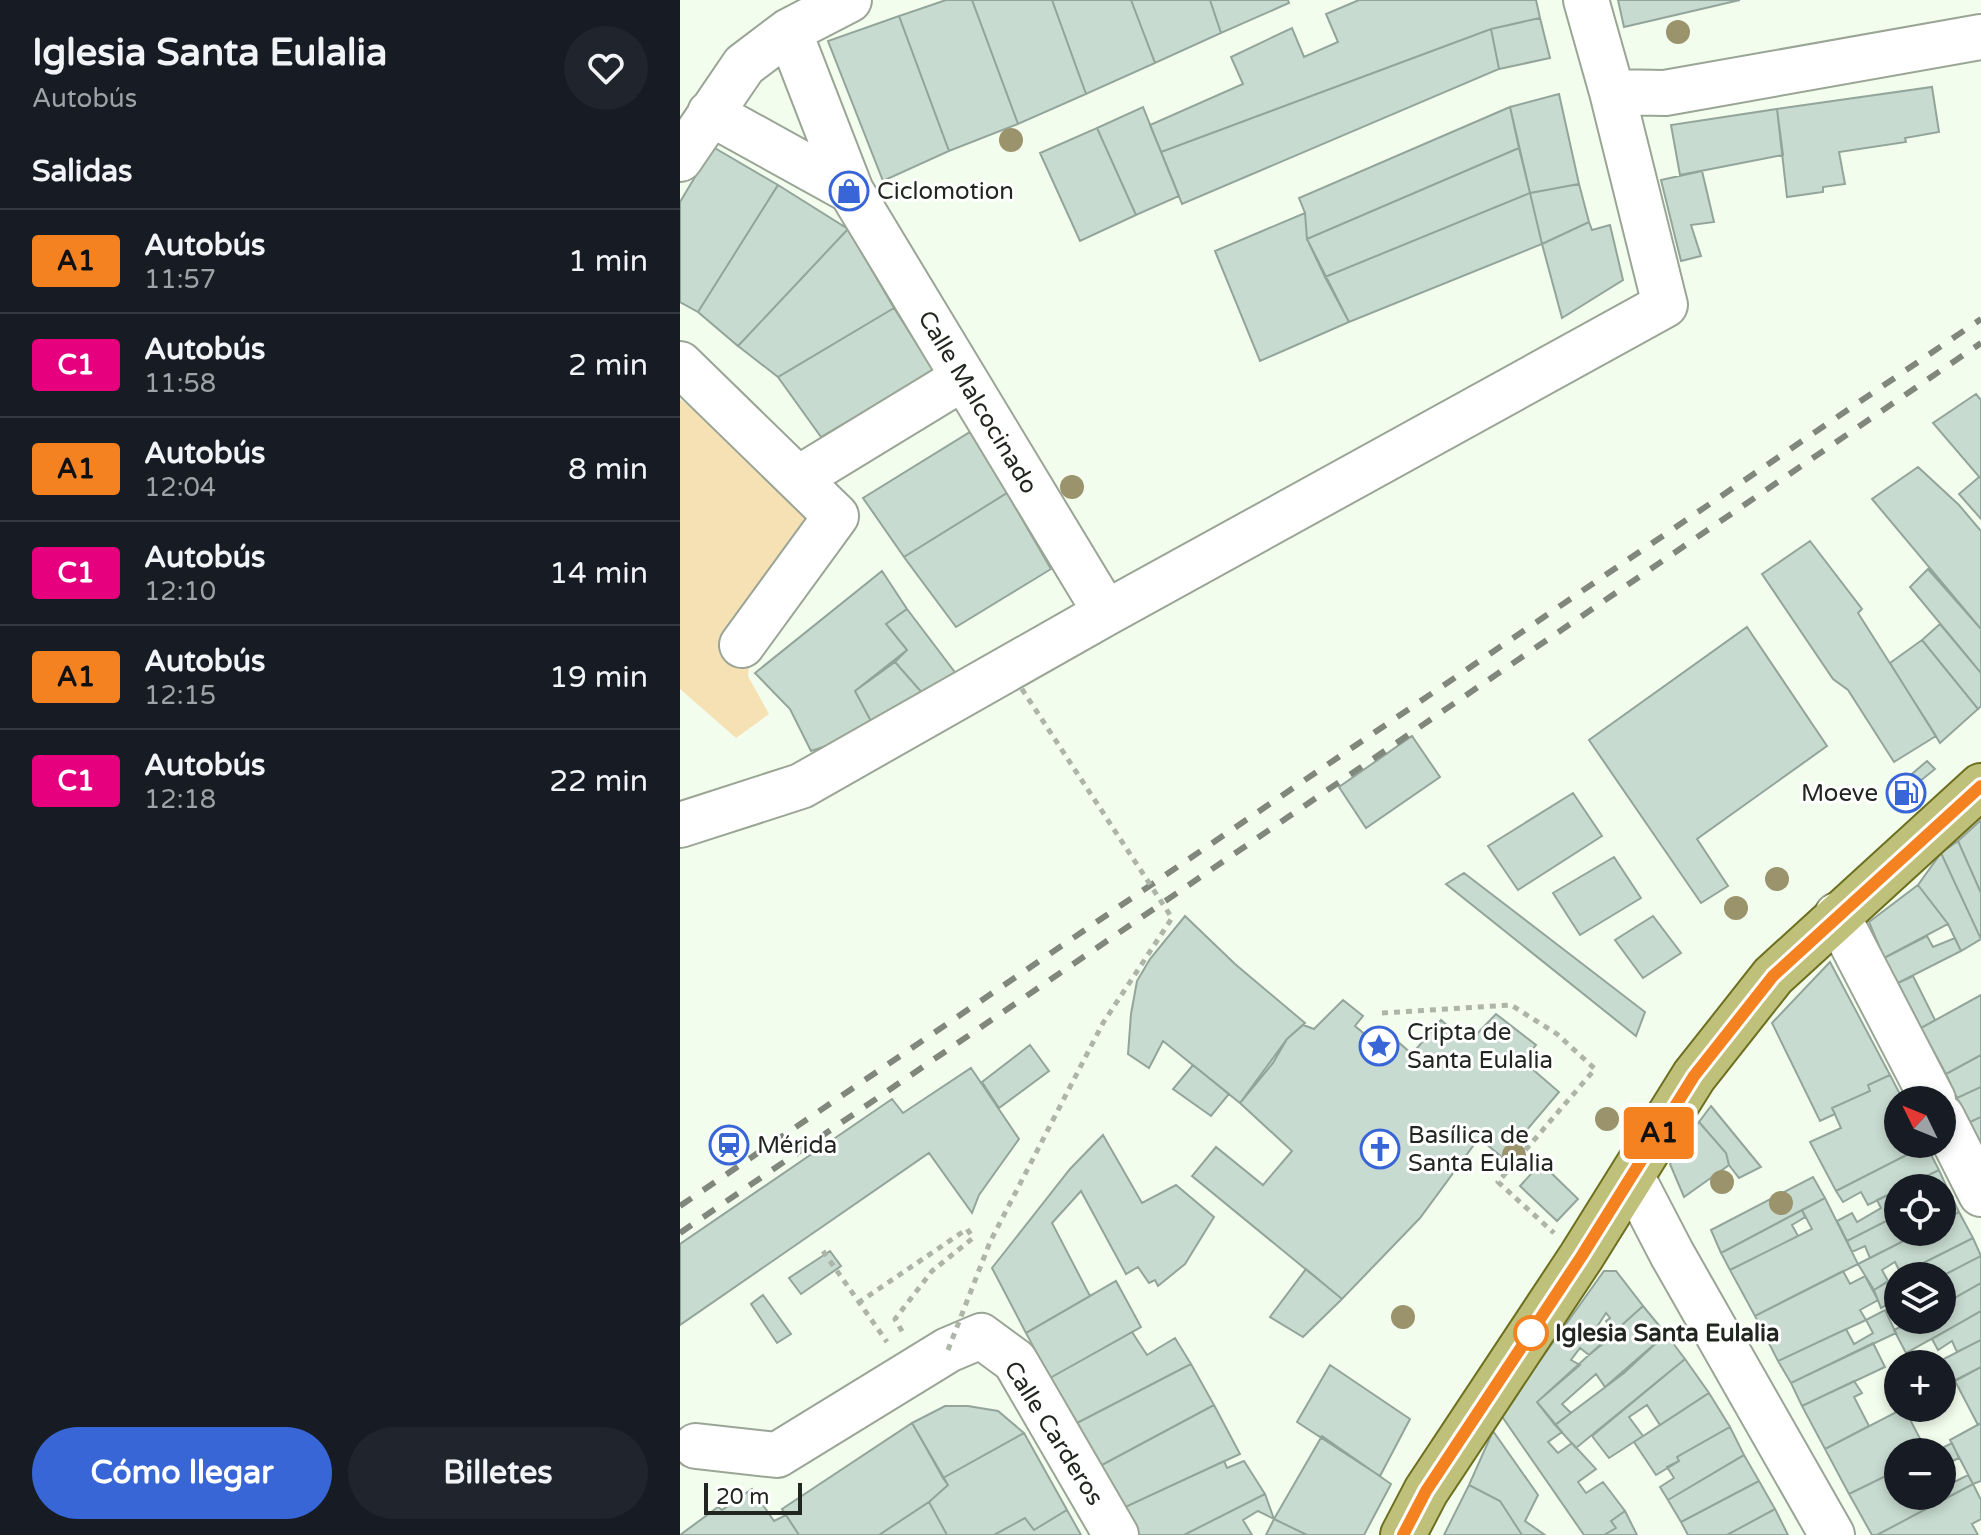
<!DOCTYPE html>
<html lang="es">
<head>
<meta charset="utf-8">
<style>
	body { margin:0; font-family:"Varela Round",sans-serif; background:#20242c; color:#f1f3f6; height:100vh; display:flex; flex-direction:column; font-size:30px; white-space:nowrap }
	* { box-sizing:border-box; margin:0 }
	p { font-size:26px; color:#9ea1a6 }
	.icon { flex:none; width:44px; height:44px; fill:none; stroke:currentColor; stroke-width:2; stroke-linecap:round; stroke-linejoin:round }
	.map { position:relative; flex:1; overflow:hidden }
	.side { display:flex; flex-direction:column; background:#171b24; width:680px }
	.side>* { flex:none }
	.badge { padding:0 16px; border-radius:6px; font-size:28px; line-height:52px }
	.needle { width:52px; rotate:313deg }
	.tools { position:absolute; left:1204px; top:1086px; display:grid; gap:16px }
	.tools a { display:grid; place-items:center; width:72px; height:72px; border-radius:50%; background:#171b24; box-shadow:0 4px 12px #0003; font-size:40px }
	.scale { position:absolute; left:24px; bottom:20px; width:98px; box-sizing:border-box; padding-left:8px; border:4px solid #222620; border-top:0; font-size:22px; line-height:28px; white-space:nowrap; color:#222620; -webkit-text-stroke:6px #fff; paint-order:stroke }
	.map>.badge { position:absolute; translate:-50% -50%; box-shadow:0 0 0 4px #fff }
	h2 { padding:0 32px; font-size:30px; line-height:72px }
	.round { display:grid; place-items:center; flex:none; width:84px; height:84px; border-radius:42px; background:#20242c }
	.headline { display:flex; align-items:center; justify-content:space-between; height:136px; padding:0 32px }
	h1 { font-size:38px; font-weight:700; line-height:60px }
	.primary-button { display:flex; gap:16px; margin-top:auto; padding:16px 32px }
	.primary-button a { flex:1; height:92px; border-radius:48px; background:#3966d6; color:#fff; font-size:32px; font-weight:700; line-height:92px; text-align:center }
	.primary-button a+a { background:#20242c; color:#f1f3f6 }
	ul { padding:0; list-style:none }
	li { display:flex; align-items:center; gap:24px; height:104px; padding:0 32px; border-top:2px solid #363941 }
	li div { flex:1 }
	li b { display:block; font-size:30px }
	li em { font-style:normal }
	li .badge { min-width:88px; font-weight:700; text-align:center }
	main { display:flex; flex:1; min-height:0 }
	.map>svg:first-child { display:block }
	.green { fill:#f6e1b5 }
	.building { fill:#c8dbd0; stroke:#93a59b; stroke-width:2 }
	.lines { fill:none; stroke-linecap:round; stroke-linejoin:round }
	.minor-casing { stroke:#9aa596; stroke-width:48 }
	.major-casing { stroke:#6d6f1f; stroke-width:48 }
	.path { stroke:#acb5a8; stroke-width:5; stroke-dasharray:6 6; stroke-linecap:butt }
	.minor { stroke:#fff; stroke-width:44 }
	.major { stroke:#bfc079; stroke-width:44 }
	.rail { stroke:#80877c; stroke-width:6; stroke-dasharray:14 14; stroke-linecap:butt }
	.path-bridge { stroke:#acb5a8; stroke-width:5; stroke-dasharray:6 6; stroke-linecap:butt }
	.tree { fill:#9b936c }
	.line-casing { stroke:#fff; stroke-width:18 }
	.line { stroke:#f58220; stroke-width:12 }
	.stop-dot { fill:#fff; stroke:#f58220; stroke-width:4 }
	.labels { text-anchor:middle; stroke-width:6; stroke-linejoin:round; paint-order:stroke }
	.poi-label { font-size:24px; fill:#222620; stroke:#fff; text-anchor:start }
	.street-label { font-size:24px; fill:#222620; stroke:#fff }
	.stop-label { font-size:24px; font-weight:bold; fill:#222620; stroke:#fff; text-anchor:start }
</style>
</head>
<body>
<main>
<section class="side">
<div class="headline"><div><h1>Iglesia Santa Eulalia</h1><p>Autobús</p></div><a class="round"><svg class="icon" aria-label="heart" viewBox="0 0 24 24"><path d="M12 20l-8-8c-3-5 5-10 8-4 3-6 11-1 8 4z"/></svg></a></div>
<h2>Salidas</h2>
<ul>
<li><span class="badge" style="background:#f58220;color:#111">A1</span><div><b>Autobús</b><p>11:57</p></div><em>1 min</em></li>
<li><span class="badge" style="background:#e6007e;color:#fff">C1</span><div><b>Autobús</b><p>11:58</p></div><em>2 min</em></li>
<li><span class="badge" style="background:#f58220;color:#111">A1</span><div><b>Autobús</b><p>12:04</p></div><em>8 min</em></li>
<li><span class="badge" style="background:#e6007e;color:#fff">C1</span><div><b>Autobús</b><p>12:10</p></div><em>14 min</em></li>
<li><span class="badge" style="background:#f58220;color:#111">A1</span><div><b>Autobús</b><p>12:15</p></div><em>19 min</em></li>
<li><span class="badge" style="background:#e6007e;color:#fff">C1</span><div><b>Autobús</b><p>12:18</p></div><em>22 min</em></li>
</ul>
<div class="primary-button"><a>Cómo llegar</a><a>Billetes</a></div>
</section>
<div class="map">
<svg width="1301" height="1535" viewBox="0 0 1301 1535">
	<rect width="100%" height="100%" fill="#f2fded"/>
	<!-- green -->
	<path class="green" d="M0 399 137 509 74 610 68 676 89 714 56 738 0 689Z"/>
	<!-- building -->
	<path class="building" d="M266 0H292L338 124 269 151 219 16Z
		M292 0H372L406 94 338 124Z
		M372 0H451L475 63 406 94Z
		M451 0H530L541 33 475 63Z
		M530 0H608L609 3 541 33Z
		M679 0H856L860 18 811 29 481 152 470 125 563 84 551 57 612 28 624 57 658 42 646 14Z
		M938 0H1060L944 27Z
		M219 16 269 151 203 181 148 41Z
		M860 18 870 58 819 69 811 29Z
		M811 29 819 69 502 204 481 152Z
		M1252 87 1259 132 1225 138 1226 142 1159 152 1165 184 1143 187V192L1107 197 1097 109Z
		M879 94 899 184 850 193 830 107Z
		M463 107 499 196 456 215 417 128Z
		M830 107 839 148 627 239 625 213 619 198Z
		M1097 109 1103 155 1000 175 991 125Z
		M417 128 456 215 400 241 360 153Z
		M33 147 98 185 18 312 0 302V202Z
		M839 148 850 193 645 277 627 239Z
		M1022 171 1034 222 1011 225 1021 256 1001 261 981 180Z
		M899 184 909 222 862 244 850 193Z
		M98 185 168 229 58 346 18 312Z
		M850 193 862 244 669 322 645 277Z
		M625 213 627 239 669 322 580 361 535 251Z
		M909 222 912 230 930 225 943 280 882 318 862 244Z
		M168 229 214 308 98 377 58 346Z
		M214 308 254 371 141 437 98 377Z
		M1296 394 1301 400V479L1253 423Z
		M290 432 327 493 224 557 183 498Z
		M1238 467 1279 505 1301 531V629L1192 499Z
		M1299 477 1301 479V519L1279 494Z
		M327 493 371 569 276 627 224 557Z
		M1130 541 1182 609 1178 613 1256 736 1214 762 1168 690 1153 679 1082 574Z
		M1248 569 1301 629V673L1230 587Z
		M202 571 227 609 206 624 227 650 175 691 193 725 177 736 131 751 110 709 75 673Z
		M227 609 277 675 244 695 215 662 227 650 206 624Z
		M1260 624 1301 673V706L1298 709 1242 640Z
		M1067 627 1147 746 1017 839 1048 886 1021 903 909 740Z
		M1242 640 1298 709 1260 743 1210 663Z
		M215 662 244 695 193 725 175 691Z
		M732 736 760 777 686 828 659 787Z
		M1247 761 1255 769 1218 799 1212 791Z
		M893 793 922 836 838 890 808 846Z
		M1301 820V893L1278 841Z
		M1278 841 1301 893V939L1261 853Z
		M1261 853 1301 939 1281 951 1268 924 1238 885Z
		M934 857 961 898 900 935 873 893Z
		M784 873 965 1012 956 1036 766 884Z
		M1238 885 1268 924 1204 958 1189 922Z
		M505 916 555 964 625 1023 607 1039 593 1063 560 1103 483 1041 469 1068 448 1054 451 1014 457 981 470 959Z
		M973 916 1001 953 963 978 935 940Z
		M1247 936 1253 947 1275 938 1281 951 1218 983 1204 958Z
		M1150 962 1210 1075 1188 1085 1190 1091 1152 1108 1155 1114 1140 1121 1092 1023Z
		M1233 976 1255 1020 1241 1028 1218 983Z
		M1301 995V1055L1266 1074 1241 1028Z
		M663 1000 683 1016 675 1026 699 1046 709 1034 732 1054 761 1020 778 1035 791 1040 816 1014 856 1045 843 1061 879 1092 823 1158 799 1138 740 1218 662 1299 512 1176 536 1147 583 1185 612 1151 560 1103 607 1039 623 1025 634 1029Z
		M350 1045 369 1071 319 1108 302 1082Z
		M1301 1055V1087L1277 1098 1266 1074Z
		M513 1065 549 1094 531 1116 493 1089Z
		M291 1068 339 1139 299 1195 292 1213 249 1153 0 1325V1244L212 1099 223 1113Z
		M1210 1075 1223 1100H1218V1144L1246 1145 1156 1191 1130 1142 1161 1128 1152 1108 1190 1091 1188 1085Z
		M1301 1087V1117L1290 1122 1277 1098Z
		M1031 1106 1081 1167 1059 1178 1049 1165 1046 1153 1019 1122Z
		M1301 1117V1144L1290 1122Z
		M1019 1122 1046 1153 1049 1165 1004 1197 990 1164Z
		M423 1135 462 1203 496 1185 534 1217 505 1264 478 1286 475 1280 469 1283 458 1267 446 1274 401 1191 372 1223 410 1296 346 1333 312 1268 390 1169Z
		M1246 1145 1259 1170 1188 1205 1181 1192 1163 1202 1156 1191Z
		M861 1163 898 1199 877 1221 840 1186Z
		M1259 1170 1268 1190 1262 1193V1188H1222Z
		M1133 1177 1145 1198 1041 1253 1031 1230Z
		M1218 1190V1215L1167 1241 1157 1221 1172 1213 1177 1222 1201 1208 1197 1200Z
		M1268 1190 1279 1212 1262 1221V1193Z
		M1145 1198 1178 1264 1075 1316 1050 1270 1132 1229 1122 1210Z
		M1122 1210 1125 1217 1112 1225 1118 1236 1050 1270 1041 1253Z
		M1279 1212 1293 1238 1221 1274 1215 1262 1202 1270 1208 1281 1194 1290 1178 1264 1241 1232H1262V1221Z
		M1218 1215V1232H1241L1190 1258 1185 1246 1172 1252 1167 1241Z
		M1293 1238 1301 1256 1262 1276H1218Z
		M150 1251 161 1266 121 1294 109 1278Z
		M1301 1256V1283L1262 1305V1283L1269 1279 1266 1274Z
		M626 1269 662 1299 623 1337 590 1317Z
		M924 1271H936L963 1306 934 1332 926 1321 930 1318 926 1313 913 1333 925 1342 909 1355 900 1348 891 1360 900 1365 857 1402 882 1432 868 1442 878 1453 892 1443 916 1469 898 1482 906 1493 923 1482 945 1511 931 1521 936 1528 924 1535H904L821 1415Z
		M1163 1271 1170 1284 1185 1276 1198 1300 1180 1310 1186 1320 1098 1361 1075 1316Z
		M1218 1276V1299L1201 1308 1194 1290Z
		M436 1281 461 1327 370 1378 346 1333Z
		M1301 1283V1311L1226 1353 1214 1330 1232 1321 1237 1332 1262 1320V1305Z
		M83 1295 111 1334 97 1343 71 1304Z
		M963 1306 986 1334 925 1387 916 1374 882 1404 891 1413 875 1425 857 1402Z
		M1205 1310 1216 1333 1111 1383 1098 1361 1166 1329 1174 1344 1193 1333 1186 1320Z
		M1301 1311V1340L1277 1352 1272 1341 1258 1350 1252 1339Z
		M452 1332 467 1355 495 1338 511 1364 397 1423 370 1378Z
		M986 1334 1005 1359 896 1448 875 1425 944 1373Z
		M1301 1340V1367L1262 1387V1364H1254Z
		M1193 1343 1205 1367 1122 1406 1111 1383Z
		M1005 1359 1029 1393 980 1425 967 1405 949 1417 963 1436 929 1458 912 1436Z
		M511 1364 534 1405 420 1466 397 1423Z
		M650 1365 730 1419 700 1476 617 1422Z
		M1301 1367V1423L1298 1425 1275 1381Z
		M1174 1381 1182 1393 1174 1397 1189 1426 1145 1449 1122 1406Z
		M1029 1393 1050 1427 997 1457 999 1461 976 1475 954 1442Z
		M534 1405 560 1454 441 1509 420 1466Z
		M265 1406H288L318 1411 344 1433 263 1478 232 1423Z
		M1224 1408 1247 1452H1218V1470L1169 1494 1145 1449Z
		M232 1423 268 1485 249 1502 199 1535H119L102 1509Z
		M1301 1423V1481L1293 1484 1270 1440Z
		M1050 1427 1064 1455 988 1500 980 1487 994 1478 987 1467 999 1461 997 1457Z
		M813 1431 858 1495 845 1521 865 1535H842L820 1501 789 1485Z
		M344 1433 387 1510 354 1530 345 1518 314 1535H267L249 1502 268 1485 263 1478Z
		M642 1436 711 1484 684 1535H627L594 1519Z
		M1272 1443 1279 1458 1262 1466V1452H1254Z
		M1064 1455 1079 1481 1001 1522 988 1500Z
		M544 1461 547 1468 564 1461 585 1494 504 1535H455L441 1509Z
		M1218 1470V1496H1262V1488L1288 1475 1293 1484 1197 1535H1192L1169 1494Z
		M1079 1481 1095 1509 1047 1535H1008L1001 1522Z
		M1293 1484 1301 1500V1519L1292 1524 1298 1535H1197Z
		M789 1485 820 1501 842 1535H764Z
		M72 1489 94 1521 106 1515 119 1535H0L38 1507 42 1510Z
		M585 1494 594 1519 578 1511 563 1520 572 1535H504Z
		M249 1502 267 1535H199Z
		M1095 1509 1108 1535H1047Z
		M387 1510 401 1535H314L345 1518 354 1530Z
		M945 1511 957 1535H924L936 1528 931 1521Z
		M594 1519 627 1535H586Z"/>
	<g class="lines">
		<defs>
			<path id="minor" d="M109 31 171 191 426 613
				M932 92 985 93 1301 37
				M30 113 171 191
				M0 159 64 65 109 31 169 0
				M0 364 156 516 62 645
				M119 478 283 378
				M0 825 121 786 426 613 985 305 932 92 906 0
				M1157 915 1253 1100
				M1262 1117 1301 1194
				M952 1177 992 1254 1152 1535
				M16 1446 97 1455 268 1350 301 1336 335 1361 436 1535"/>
			<path id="major" d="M723 1535 746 1491 901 1257 1014 1076 1093 976 1301 786"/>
		</defs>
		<!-- minor casing -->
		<use href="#minor" class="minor-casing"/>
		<!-- major casing -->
		<use href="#major" class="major-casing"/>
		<!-- path -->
		<path class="path" d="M702 1013 831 1005 877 1034 915 1069 818 1182 874 1233
			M143 1251 207 1342
			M178 1303 287 1229 293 1238 252 1271 215 1319 223 1333"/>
		<!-- minor -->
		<use href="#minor" class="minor"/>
		<!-- major -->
		<use href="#major" class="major"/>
		<!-- rail -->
		<path class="rail" d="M0 1206 1301 319
			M0 1233 1301 343"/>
		<!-- path-bridge -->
		<path class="path-bridge" d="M268 1350 310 1242 423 1023 492 918 340 686"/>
	</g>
	<!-- trees -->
	<g class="tree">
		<circle cx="998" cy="32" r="12"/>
		<circle cx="331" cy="140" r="12"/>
		<circle cx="392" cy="487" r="12"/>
		<circle cx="1097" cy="879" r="12"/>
		<circle cx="1056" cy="908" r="12"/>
		<circle cx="927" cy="1119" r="12"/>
		<circle cx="834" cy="1155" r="12"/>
		<circle cx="1042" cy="1182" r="12"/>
		<circle cx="1101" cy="1203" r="12"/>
		<circle cx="723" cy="1317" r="12"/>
	</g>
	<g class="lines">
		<defs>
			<path id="line" d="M723 1535 746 1491 901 1257 1014 1076 1093 976 1301 786"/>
		</defs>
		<!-- line casing -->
		<use href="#line" class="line-casing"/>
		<!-- line -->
		<use href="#line" class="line"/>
	</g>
	<!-- icons -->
	<defs>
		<symbol id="shop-ring" viewBox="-11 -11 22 22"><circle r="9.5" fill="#fff" stroke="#3966d6" stroke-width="1.5"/><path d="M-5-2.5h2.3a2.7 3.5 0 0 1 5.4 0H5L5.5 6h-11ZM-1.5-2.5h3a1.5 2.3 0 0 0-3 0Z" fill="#3966d6"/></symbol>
		<symbol id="fuel-ring" viewBox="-11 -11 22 22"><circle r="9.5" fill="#fff" stroke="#3966d6" stroke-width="1.5"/><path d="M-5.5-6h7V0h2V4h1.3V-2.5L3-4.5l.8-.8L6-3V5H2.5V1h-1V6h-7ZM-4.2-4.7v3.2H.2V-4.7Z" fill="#3966d6"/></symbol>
		<symbol id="sight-ring" viewBox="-11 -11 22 22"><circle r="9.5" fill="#fff" stroke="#3966d6" stroke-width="1.5"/><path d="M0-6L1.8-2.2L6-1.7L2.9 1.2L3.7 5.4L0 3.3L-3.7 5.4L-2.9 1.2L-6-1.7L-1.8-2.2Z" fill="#3966d6"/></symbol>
		<symbol id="station-ring" viewBox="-11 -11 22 22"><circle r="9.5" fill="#fff" stroke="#3966d6" stroke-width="1.5"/><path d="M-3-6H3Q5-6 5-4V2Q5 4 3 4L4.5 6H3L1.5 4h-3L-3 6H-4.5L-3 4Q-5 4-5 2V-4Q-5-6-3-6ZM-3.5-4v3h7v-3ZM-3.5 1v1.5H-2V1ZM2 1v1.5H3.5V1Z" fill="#3966d6"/></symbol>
		<symbol id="church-ring" viewBox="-11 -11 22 22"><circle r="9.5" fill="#fff" stroke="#3966d6" stroke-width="1.5"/><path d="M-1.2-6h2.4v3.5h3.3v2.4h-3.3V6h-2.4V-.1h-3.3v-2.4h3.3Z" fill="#3966d6"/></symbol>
	</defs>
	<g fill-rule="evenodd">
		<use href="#shop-ring" x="147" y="169" width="44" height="44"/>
		<use href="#fuel-ring" x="1204" y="771" width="44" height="44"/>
		<use href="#sight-ring" x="677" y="1024" width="44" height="44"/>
		<use href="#station-ring" x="27" y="1123" width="44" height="44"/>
		<use href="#church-ring" x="678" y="1127" width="44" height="44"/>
	</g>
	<!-- markers -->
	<circle class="stop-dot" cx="851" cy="1333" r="16"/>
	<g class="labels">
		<!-- poi labels -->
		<g class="poi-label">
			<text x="197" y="199">Ciclomotion</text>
			<text x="1198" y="801" text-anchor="end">Moeve</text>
			<text x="727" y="1040">Cripta de<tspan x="727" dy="28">Santa Eulalia</tspan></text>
			<text x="728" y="1143">Basílica de<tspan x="728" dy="28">Santa Eulalia</tspan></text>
			<text x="77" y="1153">Mérida</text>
		</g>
		<!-- street labels -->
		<g class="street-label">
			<text transform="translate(298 402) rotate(59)" y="8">Calle Malcocinado</text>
			<text transform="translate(374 1433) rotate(58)" y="8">Calle Carderos</text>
		</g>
		<!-- stop labels -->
		<g class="stop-label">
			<text x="875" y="1341">Iglesia Santa Eulalia</text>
		</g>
	</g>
</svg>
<div class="tools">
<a><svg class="needle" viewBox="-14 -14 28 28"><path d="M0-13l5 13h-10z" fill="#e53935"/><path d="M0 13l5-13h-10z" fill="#9ea1a6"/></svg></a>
<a><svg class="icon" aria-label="locate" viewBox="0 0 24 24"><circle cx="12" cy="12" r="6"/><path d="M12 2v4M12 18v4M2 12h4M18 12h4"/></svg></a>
<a><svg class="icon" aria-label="layers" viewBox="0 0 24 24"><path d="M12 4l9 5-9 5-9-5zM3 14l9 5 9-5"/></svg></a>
<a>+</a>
<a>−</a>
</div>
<div class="scale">20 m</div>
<b class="badge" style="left:979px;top:1133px;background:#f58220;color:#111">A1</b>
</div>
</main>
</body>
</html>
